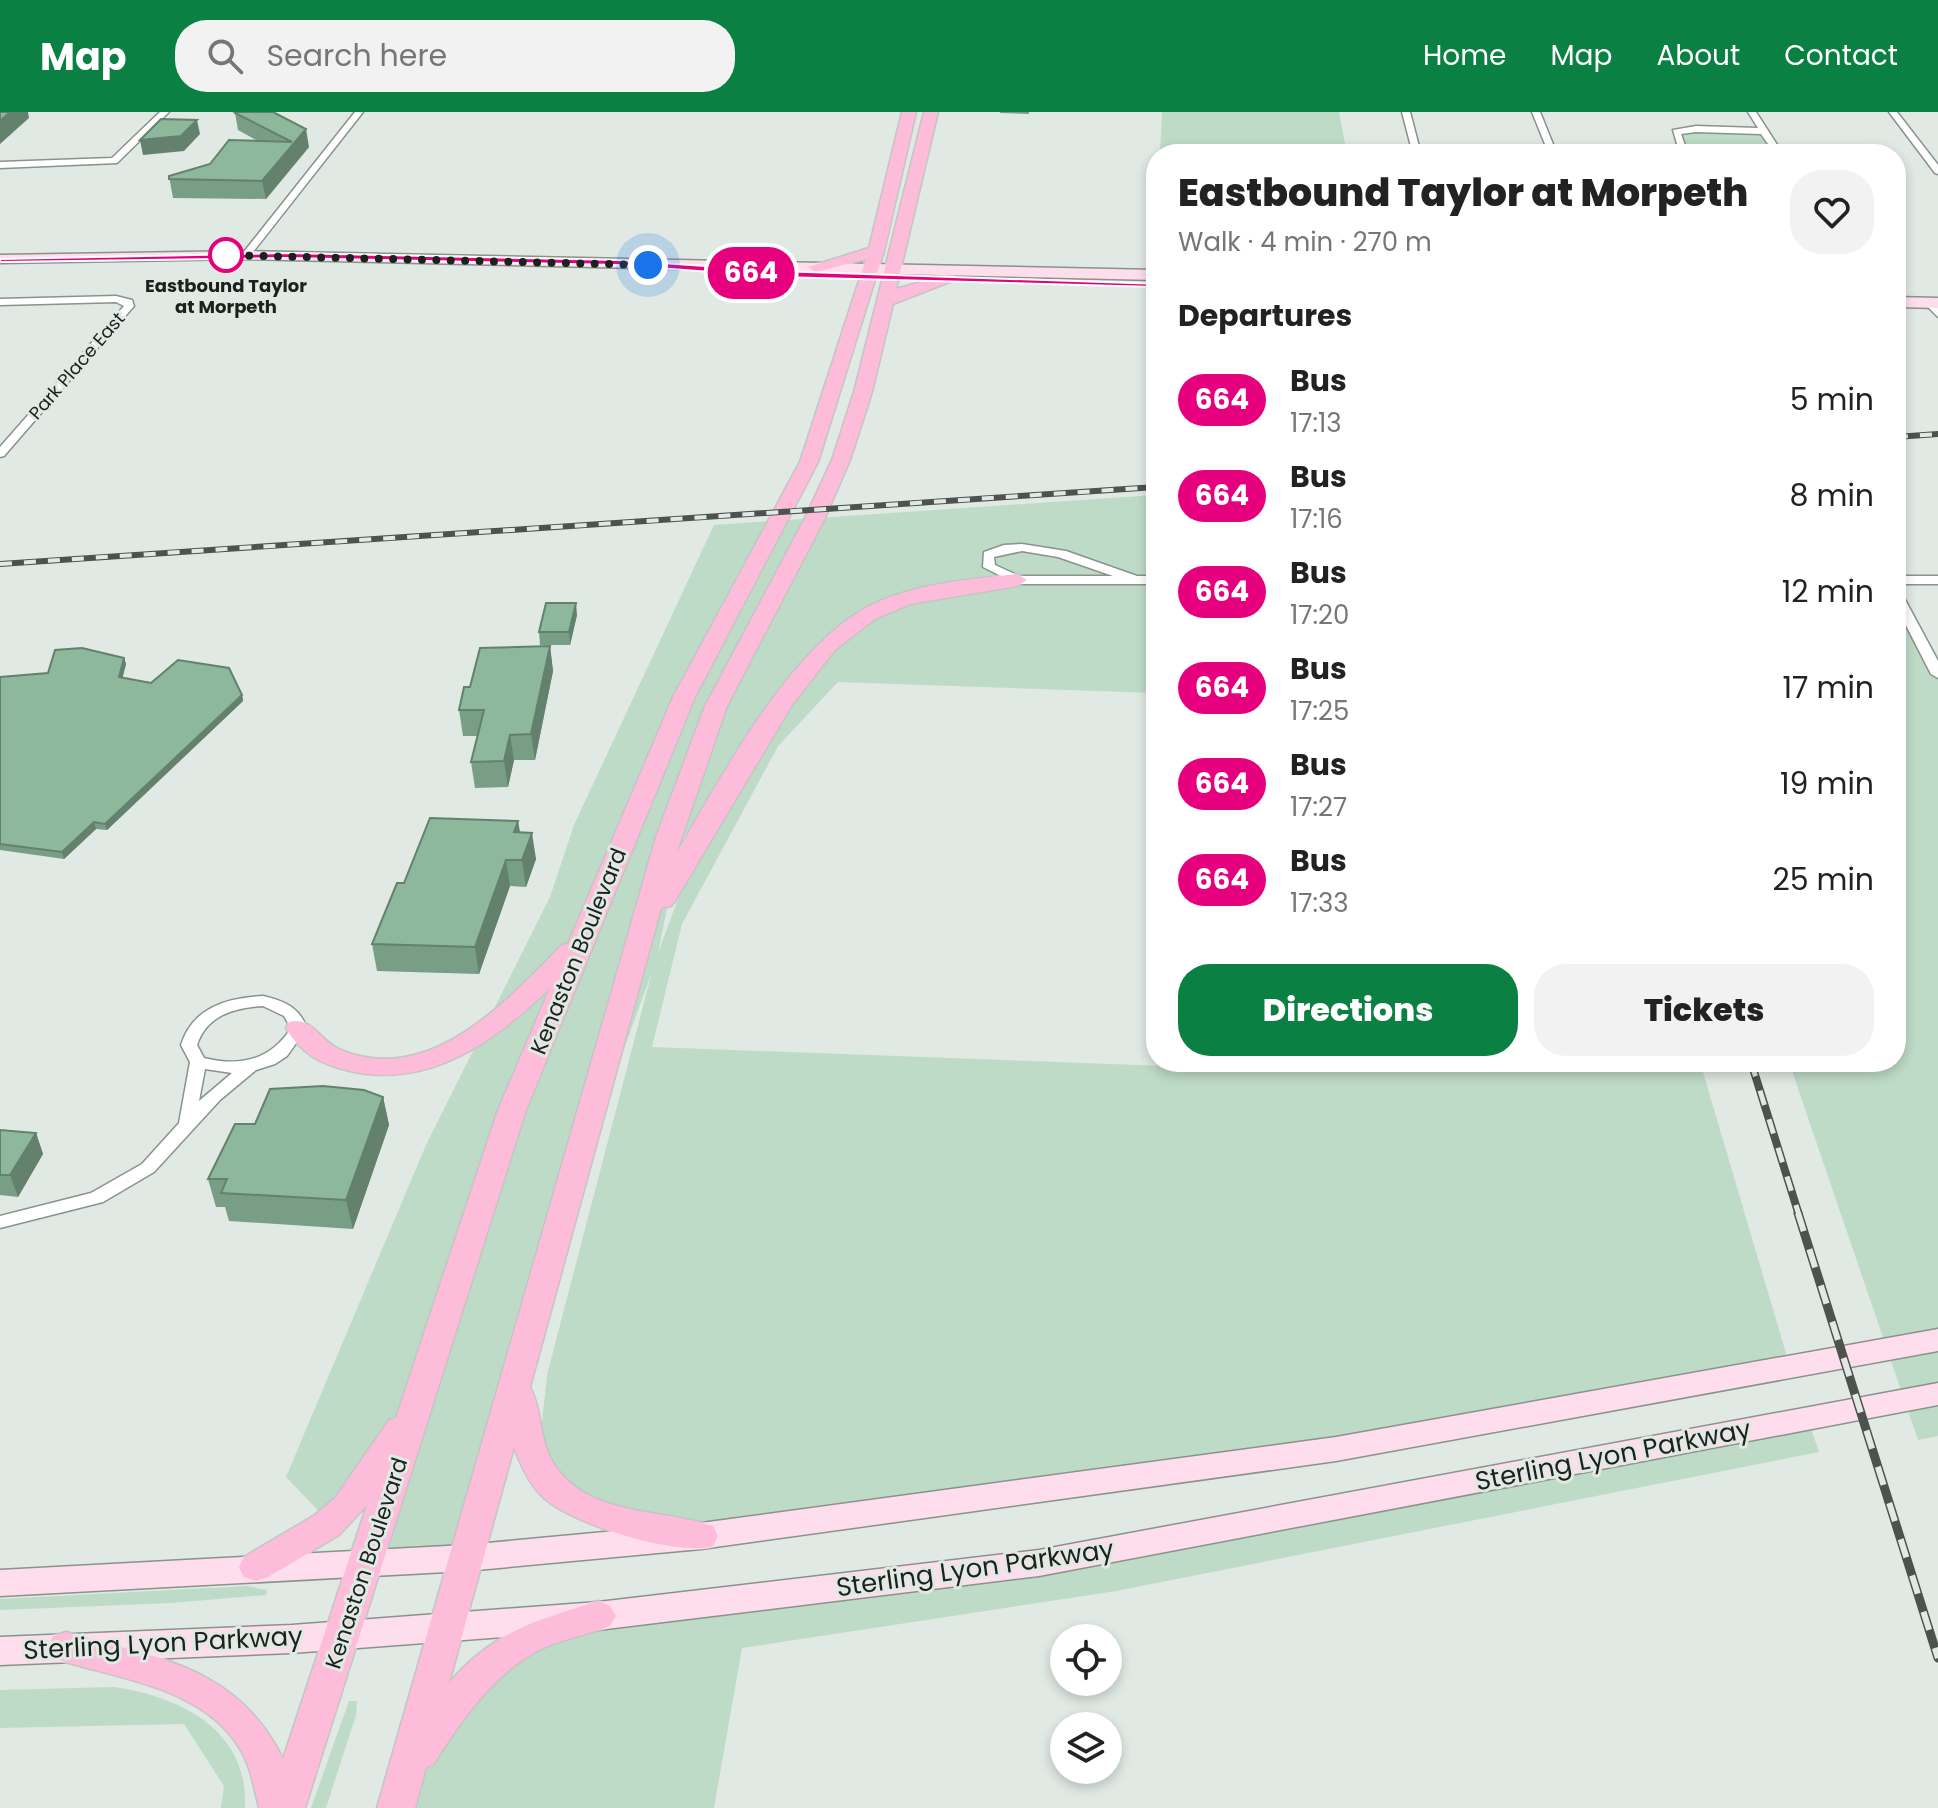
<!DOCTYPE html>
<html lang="en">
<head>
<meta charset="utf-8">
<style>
	body { margin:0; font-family:Poppins,sans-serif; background:#f2f2f2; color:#222; height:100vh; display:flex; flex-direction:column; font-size:30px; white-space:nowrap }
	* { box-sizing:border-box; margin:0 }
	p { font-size:26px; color:#767676 }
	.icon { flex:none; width:44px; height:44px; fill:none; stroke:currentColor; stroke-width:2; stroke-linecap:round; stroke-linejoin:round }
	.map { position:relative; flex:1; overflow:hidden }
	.side { position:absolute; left:1146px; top:32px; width:760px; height:928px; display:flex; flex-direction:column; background:#fff; border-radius:32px; box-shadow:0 4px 12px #0003 }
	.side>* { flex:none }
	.badge { padding:0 16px; border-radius:26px; font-size:28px; line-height:52px }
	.fabs { position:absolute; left:1050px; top:1512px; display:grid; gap:16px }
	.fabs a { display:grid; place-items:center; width:72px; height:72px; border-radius:50%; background:#fff; box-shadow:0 4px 12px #0003; font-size:40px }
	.you { position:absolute; width:40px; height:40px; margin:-20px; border:6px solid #fff; border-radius:50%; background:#1a73e8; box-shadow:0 0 0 12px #1a73e833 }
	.map>.badge { position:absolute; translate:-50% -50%; box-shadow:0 0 0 4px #fff }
	h2 { padding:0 32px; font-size:30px; line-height:72px }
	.round { display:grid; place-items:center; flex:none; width:84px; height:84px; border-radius:32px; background:#f2f2f2 }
	.headline { display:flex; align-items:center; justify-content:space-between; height:136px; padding:0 32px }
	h1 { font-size:38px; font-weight:800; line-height:60px }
	.button { display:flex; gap:16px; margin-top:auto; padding:16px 32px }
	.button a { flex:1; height:92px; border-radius:32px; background:#0b8043; color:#fff; font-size:32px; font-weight:800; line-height:92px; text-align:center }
	.button a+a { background:#f2f2f2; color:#222 }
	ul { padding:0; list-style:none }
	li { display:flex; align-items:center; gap:24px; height:96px; padding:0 32px }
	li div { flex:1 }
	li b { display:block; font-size:30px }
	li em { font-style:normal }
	li .badge { min-width:88px; font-weight:700; text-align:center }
	header { display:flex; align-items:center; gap:48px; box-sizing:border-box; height:112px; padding:0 40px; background:#0b8043; color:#fff }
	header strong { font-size:38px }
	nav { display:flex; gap:44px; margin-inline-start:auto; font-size:28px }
	.search { width:560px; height:72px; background:#f2f2f2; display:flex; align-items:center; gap:20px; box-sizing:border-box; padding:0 28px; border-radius:32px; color:#767676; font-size:30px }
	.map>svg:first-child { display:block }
	.green { fill:#bedbc7; fill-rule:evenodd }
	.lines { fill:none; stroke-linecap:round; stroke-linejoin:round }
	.street-casing { stroke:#89928b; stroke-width:3 }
	.secondary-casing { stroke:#89928b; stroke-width:3 }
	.primary-casing { stroke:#c4c5c4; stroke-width:3 }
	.street { fill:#fff; fill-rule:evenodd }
	.secondary { fill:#fedeec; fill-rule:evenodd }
	.primary { fill:#fdbcd9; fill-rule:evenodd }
	.rail-far2-casing { stroke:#4d524e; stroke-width:6 }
	.rail-far1-casing { stroke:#4d524e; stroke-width:8 }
	.rail-casing { stroke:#4d524e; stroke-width:9 }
	.rail-far2 { stroke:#e0e9e3; stroke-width:4; stroke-dasharray:12; stroke-linecap:butt }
	.rail-far1 { stroke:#e0e9e3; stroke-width:5; stroke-dasharray:15; stroke-linecap:butt }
	.rail { stroke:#e0e9e3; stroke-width:6; stroke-dasharray:19; stroke-linecap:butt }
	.wall { fill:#799e86 }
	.shaded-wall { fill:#63816d }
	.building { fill:#8db89c; stroke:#63816d; stroke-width:2 }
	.line { fill:#e6007e; stroke:#fff; stroke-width:2 }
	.walk { stroke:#1d211e; stroke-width:8; stroke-dasharray:0 14.4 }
	.stop-dot { fill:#fff; stroke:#e6007e; stroke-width:4 }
	.labels { text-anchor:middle; stroke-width:6; stroke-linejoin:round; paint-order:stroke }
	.far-stop-label { font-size:18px; font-weight:bold; fill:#1d211e; stroke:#e0e9e3 }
	.far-street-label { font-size:18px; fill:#1d211e; stroke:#e0e9e3 }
	.street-label { font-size:22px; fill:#1d211e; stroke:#e0e9e3 }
	.near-street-label { font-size:26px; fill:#1d211e; stroke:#e0e9e3 }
</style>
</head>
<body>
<header>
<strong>Map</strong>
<div class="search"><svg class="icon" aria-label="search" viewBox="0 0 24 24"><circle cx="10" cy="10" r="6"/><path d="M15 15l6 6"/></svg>Search here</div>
<nav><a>Home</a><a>Map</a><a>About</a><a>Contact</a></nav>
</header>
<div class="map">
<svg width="1938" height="1696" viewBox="0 0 1938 1696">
	<rect width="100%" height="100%" fill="#e0e9e3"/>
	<!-- green -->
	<path class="green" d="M1162 0H1339L1347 42H1160Z
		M1684 18 1764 19 1779 42H1684L1676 20Z
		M1156 383V581L838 570 778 634 682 812 652 935 1326 960V950H1700L1790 1255 701 1424 551 1376 540 1329 547 1263 652 860 551 1137 466 1446 364 1452 417 1295 335 1416 286 1365 426 1033 550 785 574 713 714 413ZM682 723 688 725 690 754 658 841Z
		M1896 482 1938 562V1324L1918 1328 1789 950H1896Z
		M1808 1307 1819 1340 1116 1479 742 1536 714 1696H397L405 1665 526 1528 1039 1451Z
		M247 1474 267 1478 266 1483 172 1491 0 1498V1487Z
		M114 1575C181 1585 249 1618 245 1696H221L224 1674 184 1612 0 1616V1578Z
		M349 1589H357L356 1603 326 1696H311Z"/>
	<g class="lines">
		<defs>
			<path id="street" d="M160 0H169L117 51 0 56V50L112 46Z
				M355 0H363L249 145H243V141Z
				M1402 0H1410L1421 42H1413Z
				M1532 0H1540L1557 42H1549Z
				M1748 0H1756L1783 42H1775L1761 22 1696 20 1681 22 1688 42H1680L1673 18 1696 14 1758 16Z
				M1889 0H1897L1938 53V62L1935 61Z
				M116 184 132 188 134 194 4 344 0 345V335L124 194 116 190 0 193V187Z
				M1926 189H1934L1938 195V205L1926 193Z
				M1022 432 1066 439 1137 464H1156V472H1017L983 455 984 440 1004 433ZM1022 439 1058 445 1113 464H1019L995 453 994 445Z
				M1896 464H1938V472H1896Z
				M1896 478 1902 482 1938 549V566L1931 562 1896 494Z
				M263 884C284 889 299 895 307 916L287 944 275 952 256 958 220 988 154 1060 103 1090 0 1116V1104L91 1081 142 1052 179 1011 190 950 181 933C193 895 227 886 263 884ZM263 894 284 904 291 916C271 948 240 955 204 946L197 933C207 903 234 896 263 894ZM205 957 232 961 199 989Z"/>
			<path id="secondary" d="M246 139 1156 158V168L246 147 0 151V143Z
				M1896 185 1938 186V196L1896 195Z
				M1938 1217V1239L1336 1349 701 1437 466 1459 0 1484V1458L466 1433 701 1411 1336 1325Z
				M1938 1271V1293L1039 1464 598 1518 292 1541 0 1553V1525L292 1513 598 1490 1039 1438Z"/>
			<path id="primary" d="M902 0H916L884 139 818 350 695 585 526 998 305 1696H259C254 1676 251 1655 240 1637 203 1574 115 1567 53 1546L48 1535 53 1524 66 1520C157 1546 238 1554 283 1647L367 1393 339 1423 268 1465 256 1469 244 1465 239 1455 244 1445 315 1403 335 1386 389 1308 396 1306 498 998 550 876C494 930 430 977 350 959 321 952 301 942 286 916L289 910C312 904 319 928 339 937 428 976 505 891 562 833L568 832 673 585 800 350 866 147 816 160 808 155 869 136Z
				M924 0H938L896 177 949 162 957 167 893 192 872 280 850 348 824 408 727 594 676 742C722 664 795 524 880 489 923 471 971 467 1017 462L1027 468 1017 474 910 492 875 507 835 538 792 593 675 789 671 794 661 796 530 1275C542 1297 539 1324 551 1347 583 1405 659 1396 713 1414L718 1424 713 1434C678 1445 573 1412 545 1387 530 1374 521 1354 514 1335L449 1571C493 1519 536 1509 598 1489L610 1494 616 1504 610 1514C587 1523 561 1527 539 1538 492 1563 461 1609 433 1653L426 1655 415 1696H377L656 725 705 594 804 408 832 348 854 280Z"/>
		</defs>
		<!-- street casing -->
		<use href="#street" class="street-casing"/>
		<!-- secondary casing -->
		<use href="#secondary" class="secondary-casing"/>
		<!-- primary casing -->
		<use href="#primary" class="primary-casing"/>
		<!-- street -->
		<use href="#street" class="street"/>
		<!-- secondary -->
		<use href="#secondary" class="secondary"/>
		<!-- primary -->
		<use href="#primary" class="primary"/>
		<defs>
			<path id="rail-far2" d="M1896 325 1938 322
				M0 452 1156 375"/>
			<path id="rail-far1" d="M1751 950 1799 1103"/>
			<path id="rail" d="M1798 1101 1938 1546"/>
		</defs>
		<!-- rail-far2 casing -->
		<use href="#rail-far2" class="rail-far2-casing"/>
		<!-- rail-far1 casing -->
		<use href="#rail-far1" class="rail-far1-casing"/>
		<!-- rail casing -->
		<use href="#rail" class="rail-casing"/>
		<!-- rail-far2 -->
		<use href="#rail-far2" class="rail-far2"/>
		<!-- rail-far1 -->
		<use href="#rail-far1" class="rail-far1"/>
		<!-- rail -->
		<use href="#rail" class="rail"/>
	</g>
	<!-- wall -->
	<path class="wall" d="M1000 0H1029V2L1000 1Z
		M235 1 309 35 266 87 173 86 169 64 210 52 258 29 238 18Z
		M577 503 570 533H540L539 520Z
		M550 534 553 559 535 648H514L508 675 475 676 471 650 477 624H463L459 598 470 575Z
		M124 546 126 552 122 566 242 583 243 589 107 718 96 717 64 747 0 738V565L48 561Z
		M518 709 520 720 536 747 526 775 510 774 479 862 377 859 372 832 404 771Z
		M383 985 389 1013 353 1117 229 1109 225 1095H216L208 1067 255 1012Z
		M0 1018 36 1021 43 1042 18 1085 0 1083Z"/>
	<!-- shaded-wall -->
	<path class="shaded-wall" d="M10 0H28L29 6 0 32V9Z
		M197 8 200 22 184 39 143 43 140 28Z
		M306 17 309 35 266 87 262 69Z
		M576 491 577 503 570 533 569 520Z
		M550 534 553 559 535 648 531 622Z
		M124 546 126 552 121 572 119 565Z
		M242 583 243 589 107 718 105 712Z
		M510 623 514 648 508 675 504 649Z
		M518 709 522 735 514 720Z
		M94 710 96 717 64 747 62 740Z
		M532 721 536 747 526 775 522 748Z
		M506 748 510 774 479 862 475 835Z
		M383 985 389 1013 353 1117 346 1088Z
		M36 1021 43 1042 18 1085 10 1063Z"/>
	<!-- building -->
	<path class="building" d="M0 0H10L0 9Z
		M238 0H273L306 17 262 69 169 67V64L210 52 229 28 292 30 235 1Z
		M161 7 197 8 181 24 140 28Z
		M546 491H576L569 520H539Z
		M550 534 531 622 510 623 504 649 471 650 484 598H459L464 575H470L480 536Z
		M82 536 124 546 119 565 151 571 178 548 229 556 242 583 105 712 94 710 62 740 0 732V565L48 561 55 538Z
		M430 706 518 709 514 720 532 721 522 748H506L475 835 372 832 397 771H404Z
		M323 974 364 978 383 985 346 1088 221 1081 227 1067H208L235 1012H255L270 977Z
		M0 1018 36 1021 10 1063H0Z"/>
	<!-- line -->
	<path class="line" d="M288 141 618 148 778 159 1161 172 1156 175 778 165 618 153 288 146 0 150V147Z"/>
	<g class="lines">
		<!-- walk -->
		<path class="walk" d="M226 143H216L648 153"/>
	</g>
	<!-- markers -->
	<circle class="stop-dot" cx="226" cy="143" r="16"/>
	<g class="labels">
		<!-- far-stop labels -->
		<g class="far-stop-label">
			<text x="226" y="180">Eastbound Taylor<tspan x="226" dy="21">at Morpeth</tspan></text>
		</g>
		<!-- far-street labels -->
		<g class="far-street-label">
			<text transform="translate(77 254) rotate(-49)" y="6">Park Place East</text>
		</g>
		<!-- street labels -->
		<g class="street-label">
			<text transform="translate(578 839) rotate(-68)" y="8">Kenaston Boulevard</text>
			<text transform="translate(366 1451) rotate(-72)" y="8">Kenaston Boulevard</text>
		</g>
		<!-- near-street labels -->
		<g class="near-street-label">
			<text transform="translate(1613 1343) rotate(-11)" y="9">Sterling Lyon Parkway</text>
			<text transform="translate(975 1456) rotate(-8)" y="9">Sterling Lyon Parkway</text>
			<text transform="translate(163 1531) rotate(-3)" y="9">Sterling Lyon Parkway</text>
		</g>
	</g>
</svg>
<div class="fabs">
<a><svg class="icon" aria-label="locate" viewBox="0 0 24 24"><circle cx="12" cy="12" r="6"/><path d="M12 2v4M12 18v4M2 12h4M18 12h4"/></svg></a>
<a><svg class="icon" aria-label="layers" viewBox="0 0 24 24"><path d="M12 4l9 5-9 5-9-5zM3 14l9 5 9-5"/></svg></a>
</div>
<div class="you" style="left:648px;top:153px"></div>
<b class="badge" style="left:751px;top:161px;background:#e6007e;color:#fff">664</b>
<section class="side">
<div class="headline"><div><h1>Eastbound Taylor at Morpeth</h1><p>Walk · 4 min · 270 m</p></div><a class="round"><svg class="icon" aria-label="heart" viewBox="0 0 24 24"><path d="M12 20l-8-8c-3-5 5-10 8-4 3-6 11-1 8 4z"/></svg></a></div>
<h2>Departures</h2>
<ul>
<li><span class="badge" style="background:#e6007e;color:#fff">664</span><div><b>Bus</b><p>17:13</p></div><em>5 min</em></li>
<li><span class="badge" style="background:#e6007e;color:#fff">664</span><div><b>Bus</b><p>17:16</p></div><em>8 min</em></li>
<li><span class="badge" style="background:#e6007e;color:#fff">664</span><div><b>Bus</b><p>17:20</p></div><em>12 min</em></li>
<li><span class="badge" style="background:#e6007e;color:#fff">664</span><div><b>Bus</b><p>17:25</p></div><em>17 min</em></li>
<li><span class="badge" style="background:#e6007e;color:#fff">664</span><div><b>Bus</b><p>17:27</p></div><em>19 min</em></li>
<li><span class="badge" style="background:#e6007e;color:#fff">664</span><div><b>Bus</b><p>17:33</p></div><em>25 min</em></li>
</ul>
<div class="button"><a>Directions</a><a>Tickets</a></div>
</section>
</div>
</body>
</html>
